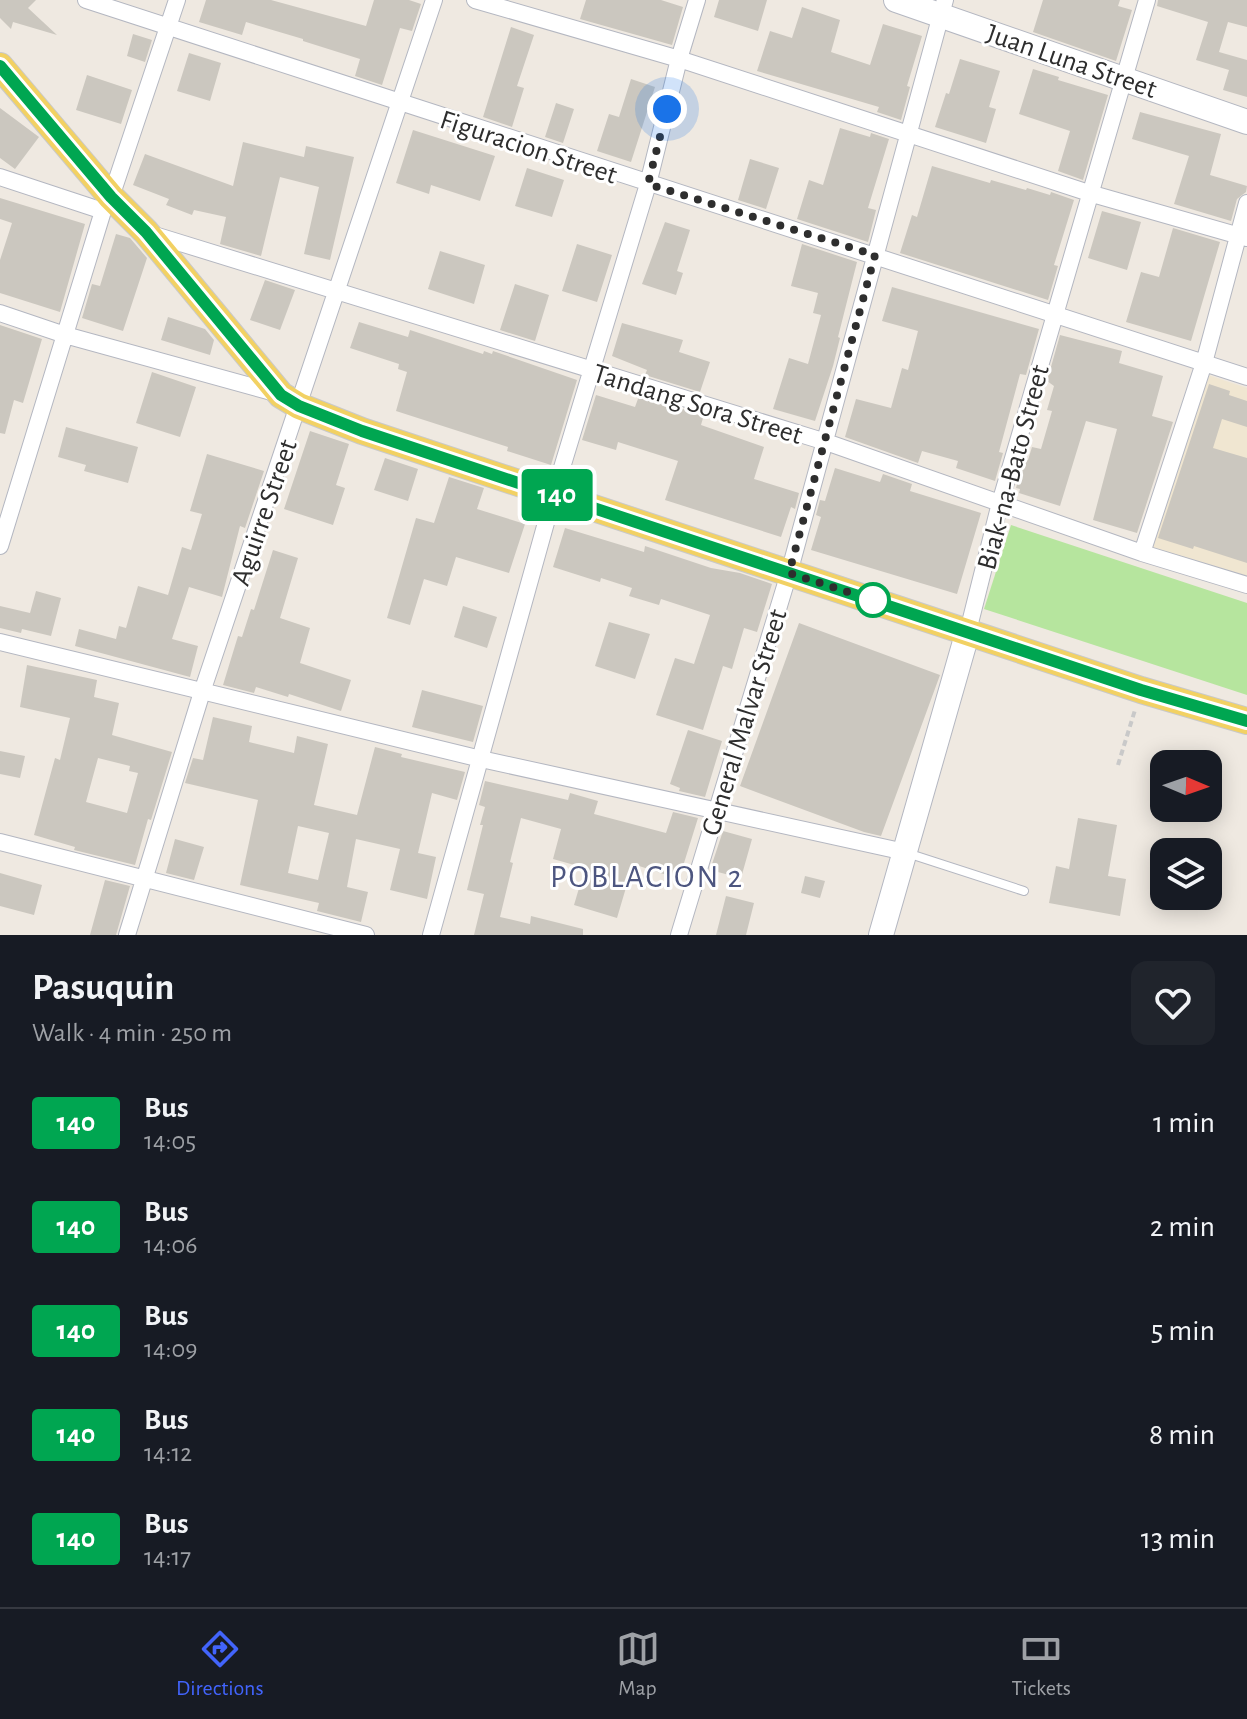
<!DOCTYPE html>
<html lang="en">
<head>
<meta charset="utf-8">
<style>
	body { margin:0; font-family:"Alegreya Sans",sans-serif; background:#20242c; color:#f1f3f6; height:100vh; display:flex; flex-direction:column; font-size:30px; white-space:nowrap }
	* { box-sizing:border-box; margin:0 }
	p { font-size:26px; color:#9ea1a6 }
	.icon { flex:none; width:44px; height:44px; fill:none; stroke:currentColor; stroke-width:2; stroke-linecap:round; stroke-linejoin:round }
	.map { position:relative; height:935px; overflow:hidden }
	.drawer { display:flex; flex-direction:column; background:#171b24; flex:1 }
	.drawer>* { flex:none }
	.badge { padding:0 16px; border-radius:6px; font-size:28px; line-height:52px }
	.needle { width:52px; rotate:92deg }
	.tools { position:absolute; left:1150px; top:750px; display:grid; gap:16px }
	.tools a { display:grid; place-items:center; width:72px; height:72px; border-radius:16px; background:#171b24; box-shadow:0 4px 20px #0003; font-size:40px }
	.you { position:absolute; width:40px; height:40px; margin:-20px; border:6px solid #fff; border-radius:50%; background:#1a73e8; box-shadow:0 0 0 12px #1a73e833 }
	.map>.badge { position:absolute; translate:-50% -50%; box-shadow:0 0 0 4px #fff }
	.round { display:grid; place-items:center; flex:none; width:84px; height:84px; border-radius:16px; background:#20242c }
	.overview { display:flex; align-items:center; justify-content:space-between; height:136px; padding:0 32px }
	h1 { font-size:38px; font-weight:700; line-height:60px }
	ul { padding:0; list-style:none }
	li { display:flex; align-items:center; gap:24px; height:104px; padding:0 32px }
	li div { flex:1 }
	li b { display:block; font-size:30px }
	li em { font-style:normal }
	li .badge { min-width:88px; font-weight:700; text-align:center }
	.menu { display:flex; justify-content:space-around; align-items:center; height:112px; border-top:2px solid #363941; background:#171b24; font-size:22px; color:#9ea1a6 }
	.menu a { display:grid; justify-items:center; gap:4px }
	.menu .active { color:#4264fb }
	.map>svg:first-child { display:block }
	.education { fill:#f0e6d1 }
	.green { fill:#b6e59e }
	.building { fill:#cbc7bf; fill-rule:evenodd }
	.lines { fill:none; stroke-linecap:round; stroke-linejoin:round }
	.lane-casing { stroke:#b4b7c1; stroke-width:10 }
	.street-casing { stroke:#b4b7c1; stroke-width:18 }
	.secondary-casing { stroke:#b4b7c1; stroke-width:26 }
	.primary-casing { stroke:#c9c9c9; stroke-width:28 }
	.path { stroke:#c9c9c9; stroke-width:4; stroke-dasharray:6 4; stroke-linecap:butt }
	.lane { stroke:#fff; stroke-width:8 }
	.street { stroke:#fff; stroke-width:16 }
	.secondary { stroke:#fff; stroke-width:24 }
	.primary { stroke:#f2d163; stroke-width:26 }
	.line-casing { stroke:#fff; stroke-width:18 }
	.line { stroke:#00a651; stroke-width:12 }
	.walk { stroke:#2e2e2e; stroke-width:8; stroke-dasharray:0 14.4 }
	.stop-dot { fill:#fff; stroke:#00a651; stroke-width:4 }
	.labels { text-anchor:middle; stroke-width:6; stroke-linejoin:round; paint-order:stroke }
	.street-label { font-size:28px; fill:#2e2e2e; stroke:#fff }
	.quarter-label { font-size:32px; letter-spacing:2px; fill:#4d5680; stroke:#fff }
</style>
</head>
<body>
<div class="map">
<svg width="1247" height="935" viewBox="0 0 1247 935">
	<rect width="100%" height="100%" fill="#efe9e1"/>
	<!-- education -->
	<path class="education" d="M1208 375 1247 388V578L1152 548Z"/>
	<!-- green -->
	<path class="green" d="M1011 525 1247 603V695L984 609Z"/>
	<!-- building -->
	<path class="building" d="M0 0H36L28 8 57 35 13 22 11 29 0 18Z
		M206 0H271L366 26 374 0H409L421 4 412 31 400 28 382 85 355 76 360 59 303 41V39L246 22 242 35 199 22Z
		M586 0H661L683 7 672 45 580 19Z
		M719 0H767L758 31 714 17Z
		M1043 0H1120L1118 6 1132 10 1116 61 1033 32Z
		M1158 0H1247V27L1228 22 1219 52 1247 60V97L1223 90 1229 70 1196 60 1208 22 1157 6Z
		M802 7 840 20 831 52 870 65 883 24 922 36 907 86 910 87 901 120 877 112 879 107 757 71 770 31 792 38Z
		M511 27 534 35 517 86 524 88 512 127 483 117Z
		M133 34 152 40 145 62 127 56Z
		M189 53 221 63 210 101 177 91Z
		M960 59 1000 71 989 107 996 109 986 143 935 127 946 93 949 94Z
		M1033 69 1059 77 1058 80 1108 95 1083 180 1058 171 1070 131 1019 114Z
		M87 75 132 90 121 124 76 110Z
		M631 79 655 87 631 162 597 151 609 114 619 117Z
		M556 103 574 109 563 143 545 137Z
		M0 108 39 137 15 169 0 158Z
		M1140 112 1221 134 1210 175 1247 186 1246 192 1237 199 1231 221 1174 204 1189 156 1132 139Z
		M840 128 870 137 871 133 889 139 868 208 876 210 868 242 797 219 809 180 823 185Z
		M413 130 495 156 480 201 431 185 429 194 396 183Z
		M243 142 304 157 306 146 354 157 330 260 304 254 319 187 280 177 261 256 220 244 226 217 194 210 192 215 166 205 169 199 133 185 145 154 233 186Z
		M750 159 779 168 766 209 738 200Z
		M932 166 990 183 991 180 1026 190 1027 188 1050 195 1051 192 1074 200 1054 265 1058 266 1048 300 900 253 912 215 917 217Z
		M527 168 564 180 552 217 515 206Z
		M0 198 85 224 60 312 0 293V260L12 223 0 219Z
		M1102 211 1141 222 1127 270 1088 258Z
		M665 222 690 230 677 271 683 273 676 295 642 284Z
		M1173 228 1220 242 1191 341 1126 322 1141 272 1159 277Z
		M116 234 130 238 147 258 123 331 82 318 92 284 100 286Z
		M577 244 612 255 597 302 562 291Z
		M802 244 857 262 838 337 840 338 833 366 815 421 773 409 789 358 808 364 821 315 813 313 818 293 791 286Z
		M440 251 485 265 474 304 428 289Z
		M265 280 295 290 280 330 250 320Z
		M515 284 549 295 535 341 500 330Z
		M892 287 1039 329 1026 375 1020 374 999 452 1003 453 995 481 956 468 958 461 922 451 918 463 845 437 856 399 891 408 902 368 908 370 918 331 882 321Z
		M168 317 205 329 214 340 210 355 161 340Z
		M359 322 408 337 410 330 483 354 484 351 492 354 493 351 577 380 551 465 507 451 508 447 396 411 407 372 398 369 399 364 350 348Z
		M622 323 683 340 679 352 710 362 700 392 645 375 647 370 612 356Z
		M0 325 42 339 23 403 14 400 5 434 0 433Z
		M1060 335 1122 351 1119 363 1163 376 1152 416 1173 422 1137 533 1093 520 1117 429 1086 421 1060 506 1019 493 1020 489 1016 488 1024 459 1028 460 1032 447 1041 449 1052 411 1047 410 1054 386 1047 381Z
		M152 372 196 387 180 437 136 423Z
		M1209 384 1230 391 1229 395 1247 401V427L1222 419 1213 448 1247 458V563L1194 546 1193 549 1158 538Z
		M596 395 635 407 639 396 693 412 703 418 701 425 764 447 754 479 799 493 795 509 791 507 781 537 665 500 678 461 618 442 616 450 582 440Z
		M66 427 138 447 128 483 84 471 86 465 58 457Z
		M310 431 349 444 336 485 345 488 333 525 284 509Z
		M207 454 264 471 245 528 240 526 222 597 189 587 172 639 198 646 190 677 75 646 79 629 116 639 119 626 126 628 138 586 168 595 182 547 191 550 202 514 190 511Z
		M385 458 418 469 408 501 374 490Z
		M835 468 880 482 883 474 912 484 910 491 981 513 957 594 811 550 821 517 816 515 820 500 825 501Z
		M449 477 484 488 477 509 525 524 509 573 456 557 447 586 424 579 410 625 387 618 416 518 434 523Z
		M565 528 644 552 645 546 711 568 740 573 772 584 757 632 744 628 732 669 723 666 703 730 656 715 675 658 694 664 710 615 661 599 659 605 629 596 632 588 601 578 600 582 553 567Z
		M273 550 298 558 280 618 310 628 300 663 351 680 341 711 289 694 288 697 256 687 254 693 223 685 238 636 242 637 251 609 254 610Z
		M36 591 61 598 51 636 22 629 21 633 0 628V606L30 613Z
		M463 606 497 617 487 648 454 637Z
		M609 622 650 634 635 679 595 666Z
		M799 623 940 675 881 836 864 832 740 786Z
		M27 665 97 680 94 697 119 703 112 735 172 752 151 820 148 819 135 865 74 850 75 847 34 835 55 758 60 760 70 718 20 707ZM98 758 130 766 129 771 138 773 127 813 86 802Z
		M422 690 483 706 473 742 412 727Z
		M213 717 252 726 249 742 294 753 297 736 328 744 314 805 357 815 375 747 402 754 401 757 465 772 457 800 432 793 418 853 436 857 427 899 390 890 400 849 356 839 347 887 368 892 361 922 317 911 319 903 240 885 258 800 185 783 193 758 203 760ZM298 826 329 833 318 880 288 873Z
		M688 730 722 741 705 797 679 791 680 788 670 784Z
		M0 751 25 756 20 778 0 774Z
		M485 781 568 800 570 793 598 801 594 814 666 833 673 812 698 818 679 879 633 864 617 918 574 905 585 868 553 859 561 829 521 818 510 862 513 863 500 917 530 924 531 916 583 929V935H474L484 894 467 890 483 825H480L485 807 479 805Z
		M1078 818 1117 825 1108 876 1126 879 1120 916 1049 903 1056 866 1069 869Z
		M723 831 752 839 741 878 710 870Z
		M175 839 204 847 194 880 166 873Z
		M0 873 42 885 34 915 0 906Z
		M805 876 825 881 820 898 801 893Z
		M105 880 130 886 116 935H90Z
		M726 896 754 903 746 935H716Z"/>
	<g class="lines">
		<defs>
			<path id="lane" d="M907 853 1024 891"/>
			<path id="street" d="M86 0 1247 377
				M475 0 679 59 1089 193 1247 238
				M0 177 103 211
				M148 233 826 442 1142 553 1247 585
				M0 313 65 335 279 394
				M0 546 103 211 111 197 177 0
				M1142 553 1204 363 1247 203
				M968 631 1000 503 1147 0
				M0 642 481 759 905 852
				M0 842 366 935
				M127 935 202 692 434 0
				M431 935 554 494 648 184 679 59 697 0
				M679 935 789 573 945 0"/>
			<path id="secondary" d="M896 0 1247 122
				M881 935 968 631"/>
			<path id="primary" d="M0 66 111 197 146 232 281 395 299 406 362 431 1141 690 1247 721"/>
		</defs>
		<!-- lane casing -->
		<use href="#lane" class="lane-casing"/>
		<!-- street casing -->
		<use href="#street" class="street-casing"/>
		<!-- secondary casing -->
		<use href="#secondary" class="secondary-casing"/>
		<!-- primary casing -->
		<use href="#primary" class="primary-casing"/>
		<!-- path -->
		<path class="path" d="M1118 765 1135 710"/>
		<!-- lane -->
		<use href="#lane" class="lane"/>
		<!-- street -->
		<use href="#street" class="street"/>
		<!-- secondary -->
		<use href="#secondary" class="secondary"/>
		<!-- primary -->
		<use href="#primary" class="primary"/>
	</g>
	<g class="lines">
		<defs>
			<path id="line" d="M0 66 111 197 146 232 281 395 299 406 362 431 1141 690 1247 721"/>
		</defs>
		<!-- line casing -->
		<use href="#line" class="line-casing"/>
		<!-- line -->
		<use href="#line" class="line"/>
		<!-- walk -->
		<path class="walk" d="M667 109 648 184 875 255 789 573 879 602 873 600"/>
	</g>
	<!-- markers -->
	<circle class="stop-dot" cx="873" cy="600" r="16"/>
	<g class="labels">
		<!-- street labels -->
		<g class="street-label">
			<text transform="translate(1072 60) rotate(19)" y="10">Juan Luna Street</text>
			<text transform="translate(529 146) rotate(18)" y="10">Figuracion Street</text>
			<text transform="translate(698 403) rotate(17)" y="10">Tandang Sora Street</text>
			<text transform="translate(1012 467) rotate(-75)" y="10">Biak-na-Bato Street</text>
			<text transform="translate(263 512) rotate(-71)" y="10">Aguirre Street</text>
			<text transform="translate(743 722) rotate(-73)" y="10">General Malvar Street</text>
		</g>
		<!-- quarter labels -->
		<g class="quarter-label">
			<text x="647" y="887">POBLACION 2</text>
		</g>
	</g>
</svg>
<div class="tools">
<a><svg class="needle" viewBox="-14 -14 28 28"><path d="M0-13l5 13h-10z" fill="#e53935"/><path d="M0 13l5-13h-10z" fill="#9ea1a6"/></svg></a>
<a><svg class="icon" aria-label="layers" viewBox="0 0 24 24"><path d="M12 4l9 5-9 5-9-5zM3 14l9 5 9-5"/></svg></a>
</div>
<div class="you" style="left:667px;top:109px"></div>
<b class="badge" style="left:557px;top:495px;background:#00a651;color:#fff">140</b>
</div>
<section class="drawer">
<div class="overview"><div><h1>Pasuquin</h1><p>Walk · 4 min · 250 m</p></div><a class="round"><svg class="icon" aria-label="heart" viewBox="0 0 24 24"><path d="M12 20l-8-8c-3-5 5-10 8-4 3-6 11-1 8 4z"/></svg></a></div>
<ul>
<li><span class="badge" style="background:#00a651;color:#fff">140</span><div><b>Bus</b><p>14:05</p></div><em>1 min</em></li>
<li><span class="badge" style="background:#00a651;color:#fff">140</span><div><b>Bus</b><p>14:06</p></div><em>2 min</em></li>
<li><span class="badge" style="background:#00a651;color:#fff">140</span><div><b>Bus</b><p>14:09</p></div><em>5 min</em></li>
<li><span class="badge" style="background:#00a651;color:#fff">140</span><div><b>Bus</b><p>14:12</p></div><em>8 min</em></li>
<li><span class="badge" style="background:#00a651;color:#fff">140</span><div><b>Bus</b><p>14:17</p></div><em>13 min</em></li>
</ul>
</section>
<nav class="menu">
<a class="active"><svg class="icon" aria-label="directions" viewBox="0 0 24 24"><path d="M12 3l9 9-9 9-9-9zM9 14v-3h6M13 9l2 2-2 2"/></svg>Directions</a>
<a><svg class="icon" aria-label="map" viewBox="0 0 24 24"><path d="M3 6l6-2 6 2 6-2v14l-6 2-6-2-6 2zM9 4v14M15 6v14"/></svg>Map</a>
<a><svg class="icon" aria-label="tickets" viewBox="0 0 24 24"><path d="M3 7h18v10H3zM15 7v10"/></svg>Tickets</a>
</nav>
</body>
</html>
